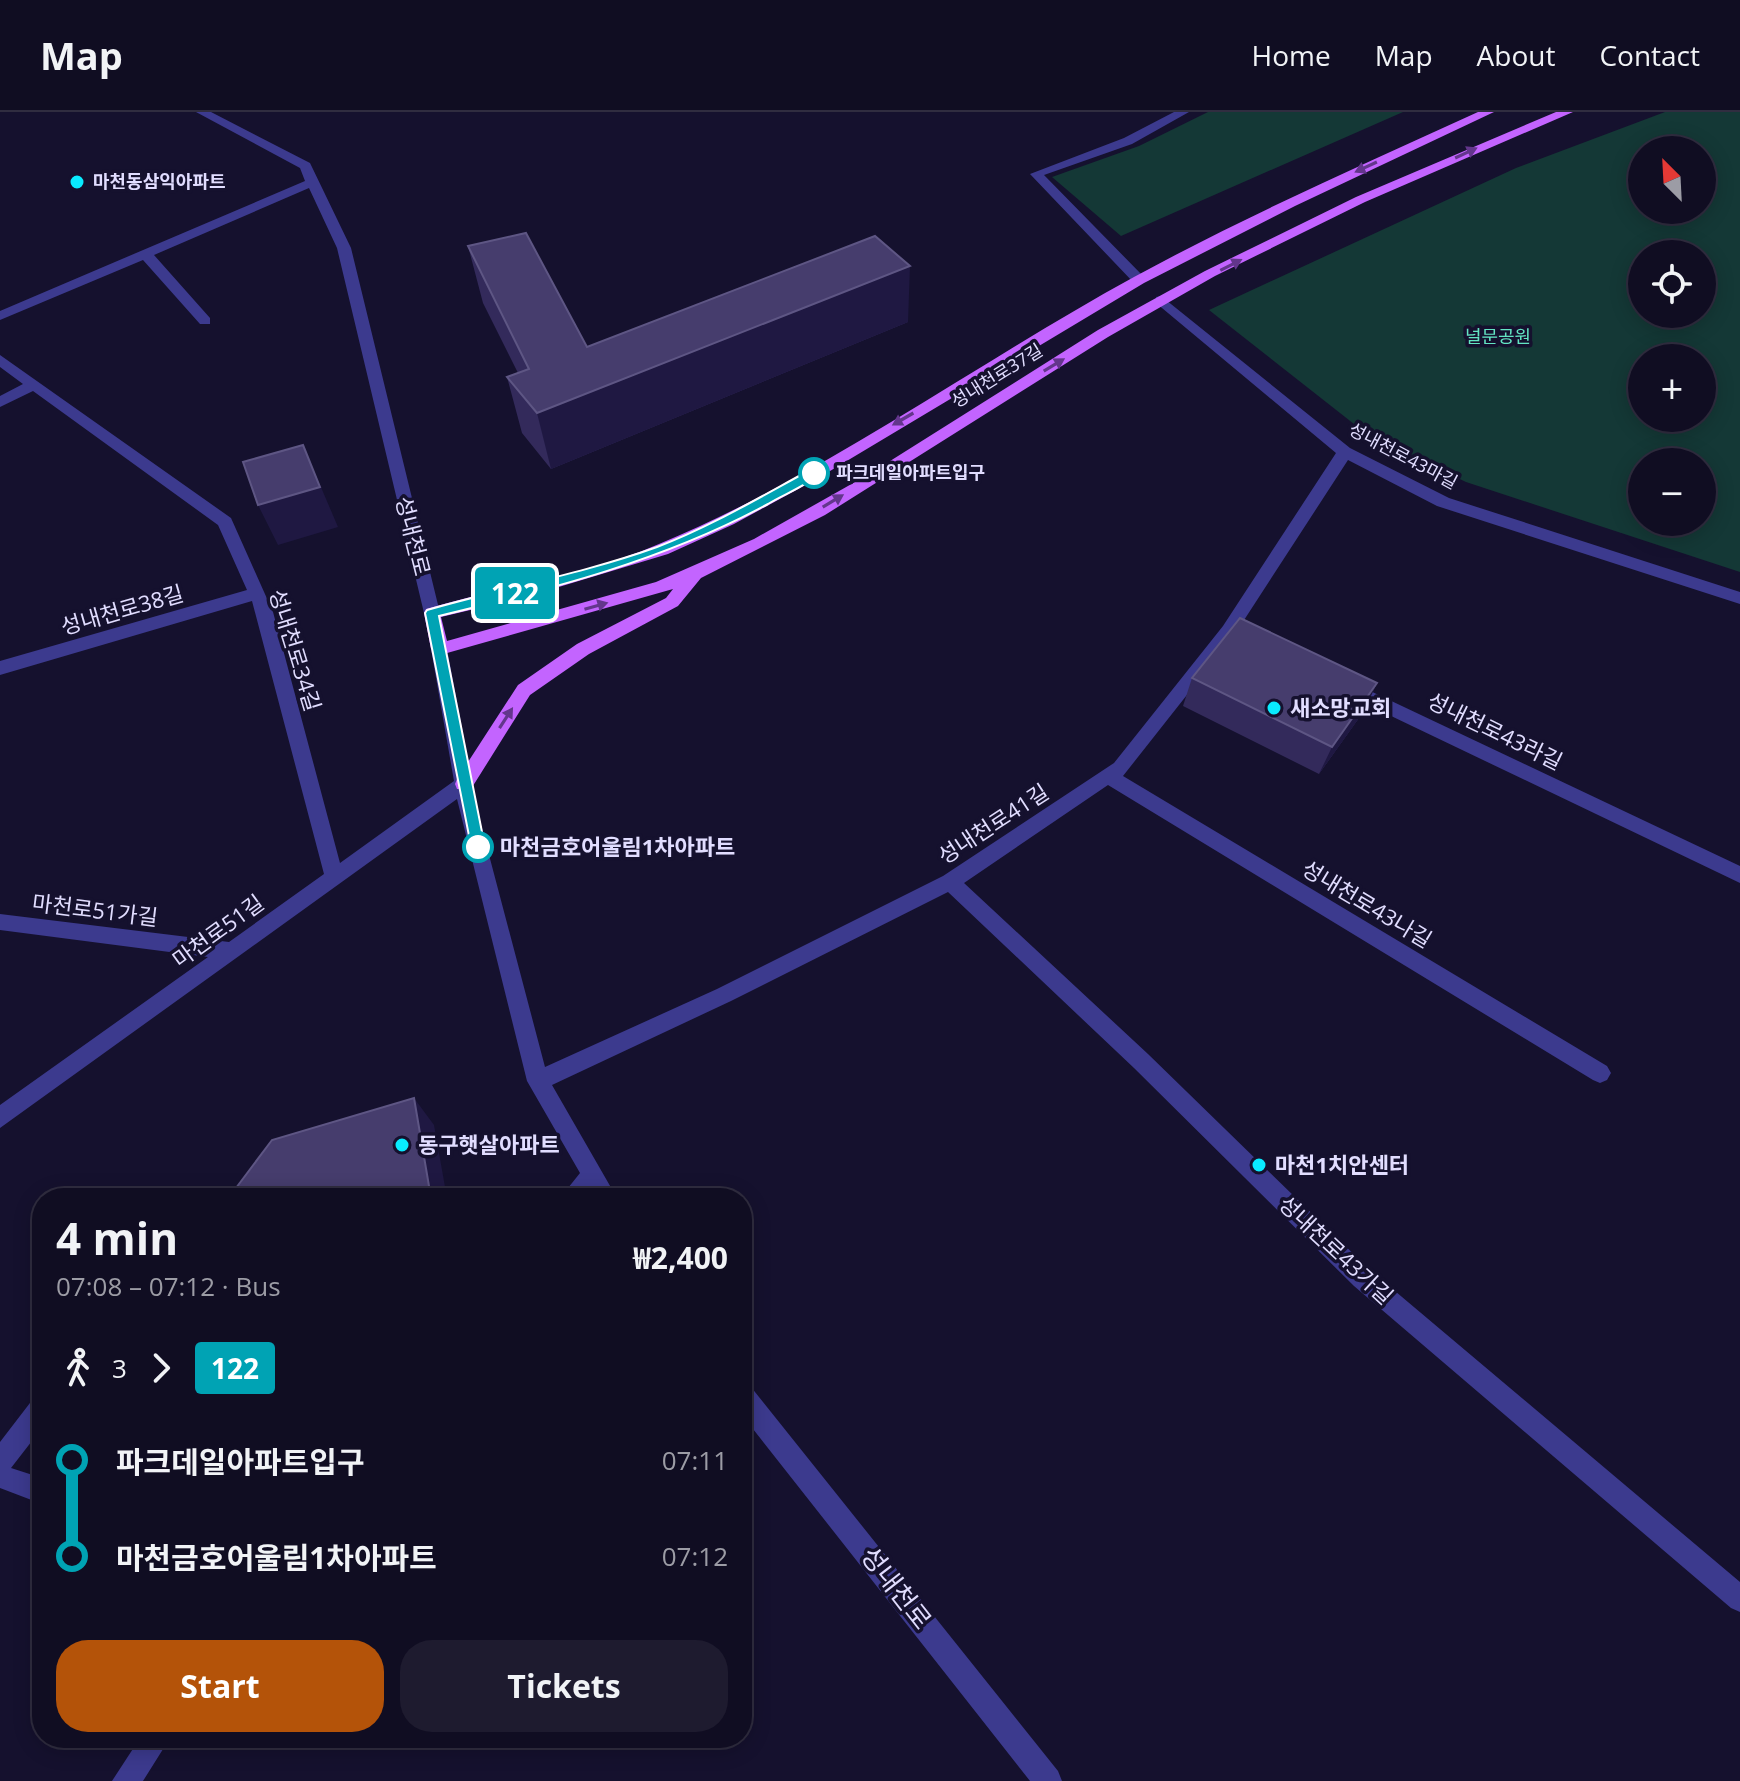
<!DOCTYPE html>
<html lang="en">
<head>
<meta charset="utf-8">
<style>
	body { margin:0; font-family:"Open Sans","Noto Sans KR",sans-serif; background:#1e1b2f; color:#f1f3f6; height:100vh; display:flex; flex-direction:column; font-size:30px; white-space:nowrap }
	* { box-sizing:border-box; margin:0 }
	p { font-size:26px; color:#9c9ca5 }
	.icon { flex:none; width:44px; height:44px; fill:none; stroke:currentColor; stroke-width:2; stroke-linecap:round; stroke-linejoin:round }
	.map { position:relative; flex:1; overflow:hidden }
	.sheet { position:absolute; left:32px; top:1076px; width:720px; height:560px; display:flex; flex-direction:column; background:#100d22; border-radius:32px; box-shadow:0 4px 20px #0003,0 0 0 2px #302d40 }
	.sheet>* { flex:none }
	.badge { padding:0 16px; border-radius:6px; font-size:28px; line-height:52px }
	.needle { width:52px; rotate:336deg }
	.fabs { position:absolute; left:1628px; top:24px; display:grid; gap:16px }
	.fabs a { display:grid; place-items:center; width:88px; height:88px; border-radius:50%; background:#100d22; box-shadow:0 4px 20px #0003,0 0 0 2px #302d40; font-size:40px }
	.map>.badge { position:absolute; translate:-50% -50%; box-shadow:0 0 0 4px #fff }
	.legs { display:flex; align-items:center; gap:12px; height:88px; padding:0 24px; font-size:26px }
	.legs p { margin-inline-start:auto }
	.overview { display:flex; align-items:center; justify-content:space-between; height:136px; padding:0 24px }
	h1 { font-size:44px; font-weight:700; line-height:60px }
	.cta { display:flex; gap:16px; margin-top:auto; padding:16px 24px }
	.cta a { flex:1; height:92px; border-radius:32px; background:#b45309; color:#fff; font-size:32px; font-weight:700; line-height:92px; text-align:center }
	.cta a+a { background:#1e1b2f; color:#f1f3f6 }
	ul { padding:0 24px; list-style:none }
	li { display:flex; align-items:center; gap:28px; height:96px; font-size:30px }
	li i { display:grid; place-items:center; width:12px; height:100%; margin:0 10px; background:currentColor }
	li i::after { content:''; width:20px; height:20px; margin:-10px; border:6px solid; border-radius:50%; background:#100d22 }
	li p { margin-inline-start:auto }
	li:first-child i { background:linear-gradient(#0000 50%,currentColor 0) }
	li:last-child i { background:linear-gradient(currentColor 50%,#0000 0) }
	header { display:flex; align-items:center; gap:48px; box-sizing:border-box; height:112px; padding:0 40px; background:#100d22; border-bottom:2px solid #302d40 }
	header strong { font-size:38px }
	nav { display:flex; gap:44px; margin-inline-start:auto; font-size:28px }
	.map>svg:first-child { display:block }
	.green { fill:#143836; fill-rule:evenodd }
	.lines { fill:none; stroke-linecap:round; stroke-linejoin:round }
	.minor { fill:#3c3a8e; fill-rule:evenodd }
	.major { fill:#c364ff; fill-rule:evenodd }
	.wall { fill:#332a5b }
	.shaded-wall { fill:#1f1842 }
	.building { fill:#463d6d; stroke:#5e5684; stroke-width:2 }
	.oneway { fill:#63368c }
	.line-1 { fill:#00a3b4; stroke:#fff; stroke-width:2 }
	.poi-dot { fill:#09ebff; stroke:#15112e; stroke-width:3 }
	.stop-1-dot { fill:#fff; stroke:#00a3b4; stroke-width:4 }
	.labels { text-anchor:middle; stroke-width:7; stroke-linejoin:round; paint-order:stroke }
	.far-poi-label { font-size:18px; font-weight:bold; fill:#e1ddff; stroke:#15112e; text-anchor:start }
	.far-park-label { font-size:18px; fill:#63e5c3; stroke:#15112e }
	.far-street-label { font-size:18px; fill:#e1ddff; stroke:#15112e }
	.far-stop-label { font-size:18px; font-weight:bold; fill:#e1ddff; stroke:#15112e; text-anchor:start }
	.street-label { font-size:22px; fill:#e1ddff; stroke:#15112e }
	.poi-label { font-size:22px; font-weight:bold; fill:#e1ddff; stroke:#15112e; text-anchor:start }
	.stop-label { font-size:22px; font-weight:bold; fill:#e1ddff; stroke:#15112e; text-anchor:start }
	.near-street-label { font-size:26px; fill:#e1ddff; stroke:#15112e }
</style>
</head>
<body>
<header>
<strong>Map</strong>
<nav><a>Home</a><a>Map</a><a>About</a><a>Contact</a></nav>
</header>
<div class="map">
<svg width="1740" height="1669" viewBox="0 0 1740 1669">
	<rect width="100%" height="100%" fill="#15112e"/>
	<!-- green -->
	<path class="green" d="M1208 0H1403L1121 124 1052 65 1139 34Z
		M1665 0H1740V460L1466 370 1368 323 1209 198 1516 56ZM1642 38H1702V98H1642ZM1642 142H1702V202H1642ZM1642 246H1702V306H1642ZM1642 350H1702V410H1642Z"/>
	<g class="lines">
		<!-- minor -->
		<path class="minor" d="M196 0H211L310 51 351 136 440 501 438 505H426L424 501 337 136 309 76 154 143 210 206V212H200L143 148 0 208V199L305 69 300 56Z
			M1174 0H1189L1132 32 1044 63 1144 165 1146 168 1139 172 1134 171 1030 62 1124 26Z
			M1161 184 1350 336 1449 386 1740 480V492L1437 394 1348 348 1235 522 1123 664 1607 954 1611 961 1607 968 1600 971 1593 968 1108 673 964 771 1148 942 1370 1158 1740 1470V1500L1731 1496 1354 1174 1134 956 948 780 731 889 552 973 617 1086H594L591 1081 586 1086H560L580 1061 527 969 457 687 0 1016V993L208 845 0 818V802L229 830 324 762 252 489 0 563V549L247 478 218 413 33 279 0 295V284L23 272 0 255V243L231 406 273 500 340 751 454 669 431 537 434 532H446L479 705 545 955 717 877 943 764 1114 651 1223 514 1336 341 1156 191V185Z
			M1347 568 1740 754V771L1341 580 1338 575Z
			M742 1272 751 1275 1058 1659 1062 1669H1030L742 1303Z
			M42 1284V1316L11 1356 42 1366V1392L0 1376V1330L33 1287Z
			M140 1626H170L143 1669H112Z"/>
		<!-- major -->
		<path class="major" d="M1478 0H1494L1295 94 1144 171 820 365 734 412 668 442 529 484 441 505 447 529 656 470 754 427 871 361 1098 218 1205 159 1356 85 1556 0H1573L1365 90 1215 164 1108 225 825 403 701 466 678 494 589 542 530 583 471 677H457L455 672 457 667 518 573 577 532 666 486 673 477 440 543 431 537 424 501 426 497C503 474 585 464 659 432 827 362 975 252 1134 165 1246 104 1362 53 1478 0Z"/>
	</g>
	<!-- wall -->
	<path class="wall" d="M468 134 587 235 908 210 551 357 522 321 507 265 518 261 483 191Z
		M1192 566 1377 571 1364 599 1319 662 1183 594Z"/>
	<!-- shaded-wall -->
	<path class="shaded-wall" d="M910 154 908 210 551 357 537 301Z
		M303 333 338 415 278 433 258 393Z
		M1377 571 1364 599 1319 662 1332 635Z
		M414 986 434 1013 447 1086H421Z"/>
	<!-- building -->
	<path class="building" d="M526 121 587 235 875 124 910 154 537 301 507 265 529 257 468 134Z
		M303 333 320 375 258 393 243 350Z
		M1240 506 1377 571 1332 635 1192 566Z
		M414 986 429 1074 421 1086H235L230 1084 272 1028Z"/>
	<!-- one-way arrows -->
	<defs><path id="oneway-solid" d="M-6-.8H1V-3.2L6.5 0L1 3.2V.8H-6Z" transform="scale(2)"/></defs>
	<g class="oneway">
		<use href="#oneway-solid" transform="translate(1466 41) rotate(-25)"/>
		<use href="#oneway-solid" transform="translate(1366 55) rotate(155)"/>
		<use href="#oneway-solid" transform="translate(1231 153) rotate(-27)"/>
		<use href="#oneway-solid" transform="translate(1054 253) rotate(-31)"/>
		<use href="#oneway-solid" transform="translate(903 307) rotate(150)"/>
		<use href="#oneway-solid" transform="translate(833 389) rotate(-31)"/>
		<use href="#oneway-solid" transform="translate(596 494) rotate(-16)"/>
		<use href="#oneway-solid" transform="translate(506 606) rotate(-57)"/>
	</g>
	<!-- line-1 -->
	<path class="line-1" d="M810 358 820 361C807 374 784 382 768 392 665 448 552 477 439 504L485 735 478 741 472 739 425 501 427 498C503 476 582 462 657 435 710 415 760 385 810 358Z"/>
	<!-- markers -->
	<g class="poi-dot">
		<circle cx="77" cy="70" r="8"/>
		<circle cx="1274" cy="596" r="8"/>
		<circle cx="402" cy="1033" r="8"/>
		<circle cx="1259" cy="1053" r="8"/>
	</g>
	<g class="stop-1-dot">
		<circle cx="814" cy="361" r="14"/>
		<circle cx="478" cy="735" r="14"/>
	</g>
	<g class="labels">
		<!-- far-poi labels -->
		<g class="far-poi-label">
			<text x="93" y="76">마천동삼익아파트</text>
		</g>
		<!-- far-park labels -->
		<g class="far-park-label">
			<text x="1498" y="231">널문공원</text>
		</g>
		<!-- far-street labels -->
		<g class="far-street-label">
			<text transform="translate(997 264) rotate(-32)" y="6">성내천로37길</text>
			<text transform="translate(1403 344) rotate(28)" y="6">성내천로43마길</text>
		</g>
		<!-- far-stop labels -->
		<g class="far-stop-label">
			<text x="836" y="367">파크데일아파트입구</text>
		</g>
		<!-- street labels -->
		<g class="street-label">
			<text transform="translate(413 424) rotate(76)" y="8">성내천로</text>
			<text transform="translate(122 498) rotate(-16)" y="8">성내천로38길</text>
			<text transform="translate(295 538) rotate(73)" y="8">성내천로34길</text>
			<text transform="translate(1495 619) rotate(26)" y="8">성내천로43라길</text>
			<text transform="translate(993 712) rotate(-33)" y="8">성내천로41길</text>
			<text transform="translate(1367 792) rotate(31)" y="8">성내천로43나길</text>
			<text transform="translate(95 798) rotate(7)" y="8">마천로51가길</text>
			<text transform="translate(218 819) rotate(-36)" y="8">마천로51길</text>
			<text transform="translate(1336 1138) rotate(43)" y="8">성내천로43가길</text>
		</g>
		<!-- poi labels -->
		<g class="poi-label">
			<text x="1290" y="604">새소망교회</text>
			<text x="418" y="1041">동구햇살아파트</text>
			<text x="1275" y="1061">마천1치안센터</text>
		</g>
		<!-- stop labels -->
		<g class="stop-label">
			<text x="500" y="743">마천금호어울림1차아파트</text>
		</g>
		<!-- near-street labels -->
		<g class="near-street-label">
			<text transform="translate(896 1476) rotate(52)" y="9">성내천로</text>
		</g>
	</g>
</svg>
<div class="fabs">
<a><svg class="needle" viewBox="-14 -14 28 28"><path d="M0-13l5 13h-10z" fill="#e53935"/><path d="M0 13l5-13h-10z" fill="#9c9ca5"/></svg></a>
<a><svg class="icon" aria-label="locate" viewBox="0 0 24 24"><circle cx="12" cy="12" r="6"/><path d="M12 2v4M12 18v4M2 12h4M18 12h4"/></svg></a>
<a>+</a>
<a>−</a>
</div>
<b class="badge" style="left:515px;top:481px;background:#00a3b4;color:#fff">122</b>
<section class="sheet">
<div class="overview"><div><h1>4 min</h1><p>07:08 – 07:12 · Bus</p></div><b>₩2,400</b></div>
<div class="legs"><svg class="icon" aria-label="walk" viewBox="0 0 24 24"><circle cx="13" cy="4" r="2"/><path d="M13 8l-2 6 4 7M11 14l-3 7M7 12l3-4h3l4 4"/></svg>3<svg class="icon" aria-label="forward" viewBox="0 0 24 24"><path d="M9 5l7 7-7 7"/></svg><b class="badge" style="background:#00a3b4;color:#fff">122</b></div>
<ul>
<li><i style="color:#00a3b4"></i><b>파크데일아파트입구</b><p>07:11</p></li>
<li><i style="color:#00a3b4"></i><b>마천금호어울림1차아파트</b><p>07:12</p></li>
</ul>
<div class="cta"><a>Start</a><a>Tickets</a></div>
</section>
</div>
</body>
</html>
